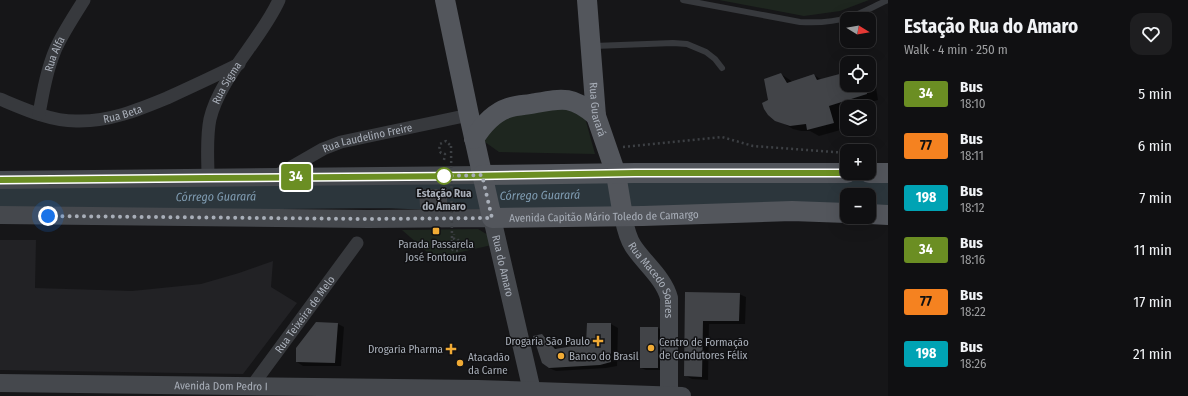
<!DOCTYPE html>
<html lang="en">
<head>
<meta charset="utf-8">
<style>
	body { margin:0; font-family:"Fira Sans Condensed",sans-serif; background:#1e1e20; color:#f1f3f6; height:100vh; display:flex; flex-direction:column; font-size:15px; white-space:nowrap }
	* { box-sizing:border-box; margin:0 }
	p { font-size:13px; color:#9c9d9f }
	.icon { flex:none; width:22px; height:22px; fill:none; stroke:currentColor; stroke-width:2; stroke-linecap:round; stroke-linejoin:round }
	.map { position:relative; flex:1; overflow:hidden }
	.details { display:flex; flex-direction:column; background:#101012; width:300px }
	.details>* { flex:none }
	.badge { padding:0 8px; border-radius:3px; font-size:14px; line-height:26px }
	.needle { width:26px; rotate:101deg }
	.buttons { position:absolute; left:840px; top:12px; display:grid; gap:8px }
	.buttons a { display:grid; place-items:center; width:36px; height:36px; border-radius:8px; background:#101012; box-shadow:0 4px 16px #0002,0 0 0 1px #303032; font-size:20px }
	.you { position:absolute; width:20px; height:20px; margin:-10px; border:3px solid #fff; border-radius:50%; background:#1a73e8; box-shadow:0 0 0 6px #1a73e833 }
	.map>.badge { position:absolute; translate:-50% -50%; box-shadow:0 0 0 2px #fff }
	.round { display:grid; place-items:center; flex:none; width:42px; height:42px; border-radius:12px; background:#1e1e20 }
	.headline { display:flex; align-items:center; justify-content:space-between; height:68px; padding:0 16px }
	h1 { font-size:19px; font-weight:700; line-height:30px }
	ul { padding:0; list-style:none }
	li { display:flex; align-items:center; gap:12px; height:52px; padding:0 16px }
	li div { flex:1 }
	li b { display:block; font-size:15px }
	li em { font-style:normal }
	li .badge { min-width:44px; font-weight:700; text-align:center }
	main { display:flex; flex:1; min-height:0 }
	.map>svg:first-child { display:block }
	.built { fill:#222225 }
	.green { fill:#1e261f }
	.shadow { fill:#0007 }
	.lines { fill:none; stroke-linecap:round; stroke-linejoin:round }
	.river { stroke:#2c363c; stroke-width:26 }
	.building { fill:#424448 }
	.path { stroke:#3d4044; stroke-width:2.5; stroke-dasharray:2 3; stroke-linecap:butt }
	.lane { stroke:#37393d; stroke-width:6 }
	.street { stroke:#37393d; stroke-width:13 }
	.secondary { stroke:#45484d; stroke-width:18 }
	.primary { stroke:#53565c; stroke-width:20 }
	.path-bridge { stroke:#3d4044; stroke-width:2.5; stroke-dasharray:2 3; stroke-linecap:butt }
	.line-casing { stroke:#fff; stroke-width:9 }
	.line { stroke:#6b8e23; stroke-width:6 }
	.walk { stroke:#a8aeb8; stroke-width:4; stroke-dasharray:0 7.2 }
	.stop-dot { fill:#fff; stroke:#6b8e23; stroke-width:2 }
	.poi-dot { fill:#f1ab35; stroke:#111113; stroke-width:1.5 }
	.labels { text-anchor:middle; stroke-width:3; stroke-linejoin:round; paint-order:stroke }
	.street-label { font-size:11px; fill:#a8aeb8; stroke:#111113 }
	.stop-label { font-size:11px; font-weight:bold; fill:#a8aeb8; stroke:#111113 }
	.poi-label { font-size:11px; fill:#a8aeb8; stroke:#111113; text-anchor:start }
	.water-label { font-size:12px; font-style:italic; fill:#809db3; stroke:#111113 }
</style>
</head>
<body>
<main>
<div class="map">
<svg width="888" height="396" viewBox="0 0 888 396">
	<rect width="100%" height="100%" fill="#161618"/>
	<!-- built -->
	<path class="built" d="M0 240H36L35 288 132 291 201 284 239 273 273 261 271 287 297 303 243 374 0 370Z"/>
	<!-- green -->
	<path class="green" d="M719 0H869L840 11 804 16Z
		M555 101 584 114 595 154 499 152 485 142 486 132 490 123Z
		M478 229 488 235 492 245 434 258 402 230Z"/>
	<!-- shadow -->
	<path class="shadow" d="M869 71 874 75 878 100 855 107H847V109L839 112 844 129 819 136 810 131H801L793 129 769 115V101L781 74 793 82 814 75 822 80 847 73V85H869Z
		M447 190 449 191V208L421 207Z
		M686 293 739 294 746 297 745 324H709L708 380 692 379 686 376Z
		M338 324 344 327 341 366H303L297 362Z
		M588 324H611L618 328 617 366 606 368 556 371 549 368 542 335 549 338 558 350 586 345Z
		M641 328H658L662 330V370H646L641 368Z"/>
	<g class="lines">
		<!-- river -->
		<path class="river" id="s1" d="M0 199 384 195 432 197 824 191 888 193"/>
	</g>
	<!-- building -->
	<path class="building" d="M847 72V85H866L867 94 829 106 834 123 807 130 806 124 790 126 775 121 768 115 764 109 762 103 768 100 764 79 781 73 787 83 814 74 817 80Z
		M419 189H447V207H420Z
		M685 292 740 293 739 321H703L702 377 684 376Z
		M316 322 338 323 335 363 296 362V348Z
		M587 323H611V362L600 365 549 368 542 363 533 336 542 334 555 349 586 344Z
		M640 327H658V368H640Z"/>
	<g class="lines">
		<!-- path -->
		<path class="path" d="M623 147 722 137 753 146 847 153
			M444 160 445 154 441 153 439 150 440 144 446 141 451 146
			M452 240 450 247 454 251 460 250 462 244 457 239H454V234"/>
		<!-- lane -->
		<path class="lane" d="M683 0 800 22C817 23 834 22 850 17 863 13 876 5 888 0
			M594 46 673 43 687 44 706 52 715 59 722 68"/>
		<!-- street -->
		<g class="street">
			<path id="s2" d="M0 99C24 109 50 121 76 121 109 122 138 110 167 98 191 87 215 76 239 64"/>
			<path id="s3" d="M39 114C43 92 47 69 56 48 64 31 74 16 84 0"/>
			<path id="s4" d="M276 176 323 149 341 142 469 115"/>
			<path id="s5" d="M208 178C208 158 206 138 210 119 220 77 261 40 279 0"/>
			<path id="s6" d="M252 386 357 243"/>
		</g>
		<!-- secondary -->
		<g class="secondary">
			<path d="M0 180 482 175"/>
			<path id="s7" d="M0 215 368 219 492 218 532 391"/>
			<path id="s8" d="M623 216C625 226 627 237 633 246 644 263 664 278 669 298V396"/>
			<path id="s9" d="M0 383 478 389 682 396"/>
		</g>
		<!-- primary -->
		<g class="primary">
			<path id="s10" d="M445 0 469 115 492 218 643 216 792 211 847 213"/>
			<path id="s11" d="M587 0 596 116 616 174 623 216"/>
			<path d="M474 139C482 126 493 113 508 108 517 105 527 105 536 103 563 98 573 96 596 116"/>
			<path d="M869 173H888"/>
			<path d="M482 175 635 173H847"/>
			<path d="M869 214 888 215"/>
		</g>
		<!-- path-bridge -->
		<path class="path-bridge" d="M451 146 452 240"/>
	</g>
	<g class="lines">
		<defs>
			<path id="line" d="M0 180 208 178 468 176 635 173H847"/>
		</defs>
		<!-- line casing -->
		<use href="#line" class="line-casing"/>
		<!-- line -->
		<use href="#line" class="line"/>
		<!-- walk -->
		<path class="walk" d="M48 216 368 219 492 218 482 175 443 176H444"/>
	</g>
	<!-- markers -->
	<circle class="stop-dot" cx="444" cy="176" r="8"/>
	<g class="poi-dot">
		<rect x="432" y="227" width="8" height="8" rx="2"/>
		<path d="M596 335h4v4h4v4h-4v4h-4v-4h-4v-4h4z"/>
		<circle cx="651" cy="348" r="4"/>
		<path d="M449 343h4v4h4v4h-4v4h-4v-4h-4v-4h4z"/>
		<circle cx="561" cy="356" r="4"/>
		<circle cx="460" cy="363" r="4"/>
	</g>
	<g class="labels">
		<!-- street labels -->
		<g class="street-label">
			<text dy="4" stroke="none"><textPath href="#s3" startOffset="62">Rua Alfa</textPath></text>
			<text dy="4" stroke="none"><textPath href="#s5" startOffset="99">Rua Sigma</textPath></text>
			<text dy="4" stroke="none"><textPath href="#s11" startOffset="110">Rua Guarará</textPath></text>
			<text dy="4" stroke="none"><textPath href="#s2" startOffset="127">Rua Beta</textPath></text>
			<text dy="4" stroke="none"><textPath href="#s4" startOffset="100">Rua Laudelino Freire</textPath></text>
			<text dy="4" stroke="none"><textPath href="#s10" startOffset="335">Avenida Capitão Mário Toledo de Camargo</textPath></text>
			<text dy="4" stroke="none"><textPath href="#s7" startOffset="541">Rua do Amaro</textPath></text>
			<text dy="4" stroke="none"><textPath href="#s8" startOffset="72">Rua Macedo Soares</textPath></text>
			<text dy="4" stroke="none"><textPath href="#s6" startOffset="89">Rua Teixeira de Melo</textPath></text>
			<text dy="4" stroke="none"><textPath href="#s9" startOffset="221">Avenida Dom Pedro I</textPath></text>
		</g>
		<!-- stop labels -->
		<g class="stop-label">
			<text x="444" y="197">Estação Rua<tspan x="444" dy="13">do Amaro</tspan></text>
		</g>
		<!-- poi labels -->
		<g class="poi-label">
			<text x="436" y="248" text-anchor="middle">Parada Passarela<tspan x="436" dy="13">José Fontoura</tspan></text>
			<text x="590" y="345" text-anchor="end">Drogaria São Paulo</text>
			<text x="659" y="346">Centro de Formação<tspan x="659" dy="13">de Condutores Félix</tspan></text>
			<text x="443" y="353" text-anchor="end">Drogaria Pharma</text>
			<text x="569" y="360">Banco do Brasil</text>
			<text x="468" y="361">Atacadão<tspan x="468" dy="13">da Carne</tspan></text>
		</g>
		<!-- water labels -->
		<g class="water-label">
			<text dy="4" stroke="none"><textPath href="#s1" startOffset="540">Córrego Guarará</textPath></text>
			<text dy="4" stroke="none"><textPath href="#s1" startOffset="216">Córrego Guarará</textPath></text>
		</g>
	</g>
</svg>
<div class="buttons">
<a><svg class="needle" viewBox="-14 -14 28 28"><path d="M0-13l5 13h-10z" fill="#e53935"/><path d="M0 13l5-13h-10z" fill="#9c9d9f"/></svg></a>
<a><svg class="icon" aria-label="locate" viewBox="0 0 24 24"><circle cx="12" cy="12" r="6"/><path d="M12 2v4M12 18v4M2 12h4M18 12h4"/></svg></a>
<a><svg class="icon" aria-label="layers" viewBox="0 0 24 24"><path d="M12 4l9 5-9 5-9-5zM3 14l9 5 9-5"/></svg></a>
<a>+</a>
<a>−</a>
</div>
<div class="you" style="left:48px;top:216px"></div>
<b class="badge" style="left:296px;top:177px;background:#6b8e23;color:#fff">34</b>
</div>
<section class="details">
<div class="headline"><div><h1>Estação Rua do Amaro</h1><p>Walk · 4 min · 250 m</p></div><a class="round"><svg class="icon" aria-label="heart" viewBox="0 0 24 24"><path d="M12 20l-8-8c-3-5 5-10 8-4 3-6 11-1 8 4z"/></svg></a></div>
<ul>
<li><span class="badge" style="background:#6b8e23;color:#fff">34</span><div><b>Bus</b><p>18:10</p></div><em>5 min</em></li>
<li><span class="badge" style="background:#f58220;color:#111">77</span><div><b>Bus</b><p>18:11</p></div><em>6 min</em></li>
<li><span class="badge" style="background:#00a3b4;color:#fff">198</span><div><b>Bus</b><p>18:12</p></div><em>7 min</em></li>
<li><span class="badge" style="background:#6b8e23;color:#fff">34</span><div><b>Bus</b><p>18:16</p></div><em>11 min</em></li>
<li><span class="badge" style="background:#f58220;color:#111">77</span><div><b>Bus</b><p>18:22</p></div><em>17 min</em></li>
<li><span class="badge" style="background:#00a3b4;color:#fff">198</span><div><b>Bus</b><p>18:26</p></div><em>21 min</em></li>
</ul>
</section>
</main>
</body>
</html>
